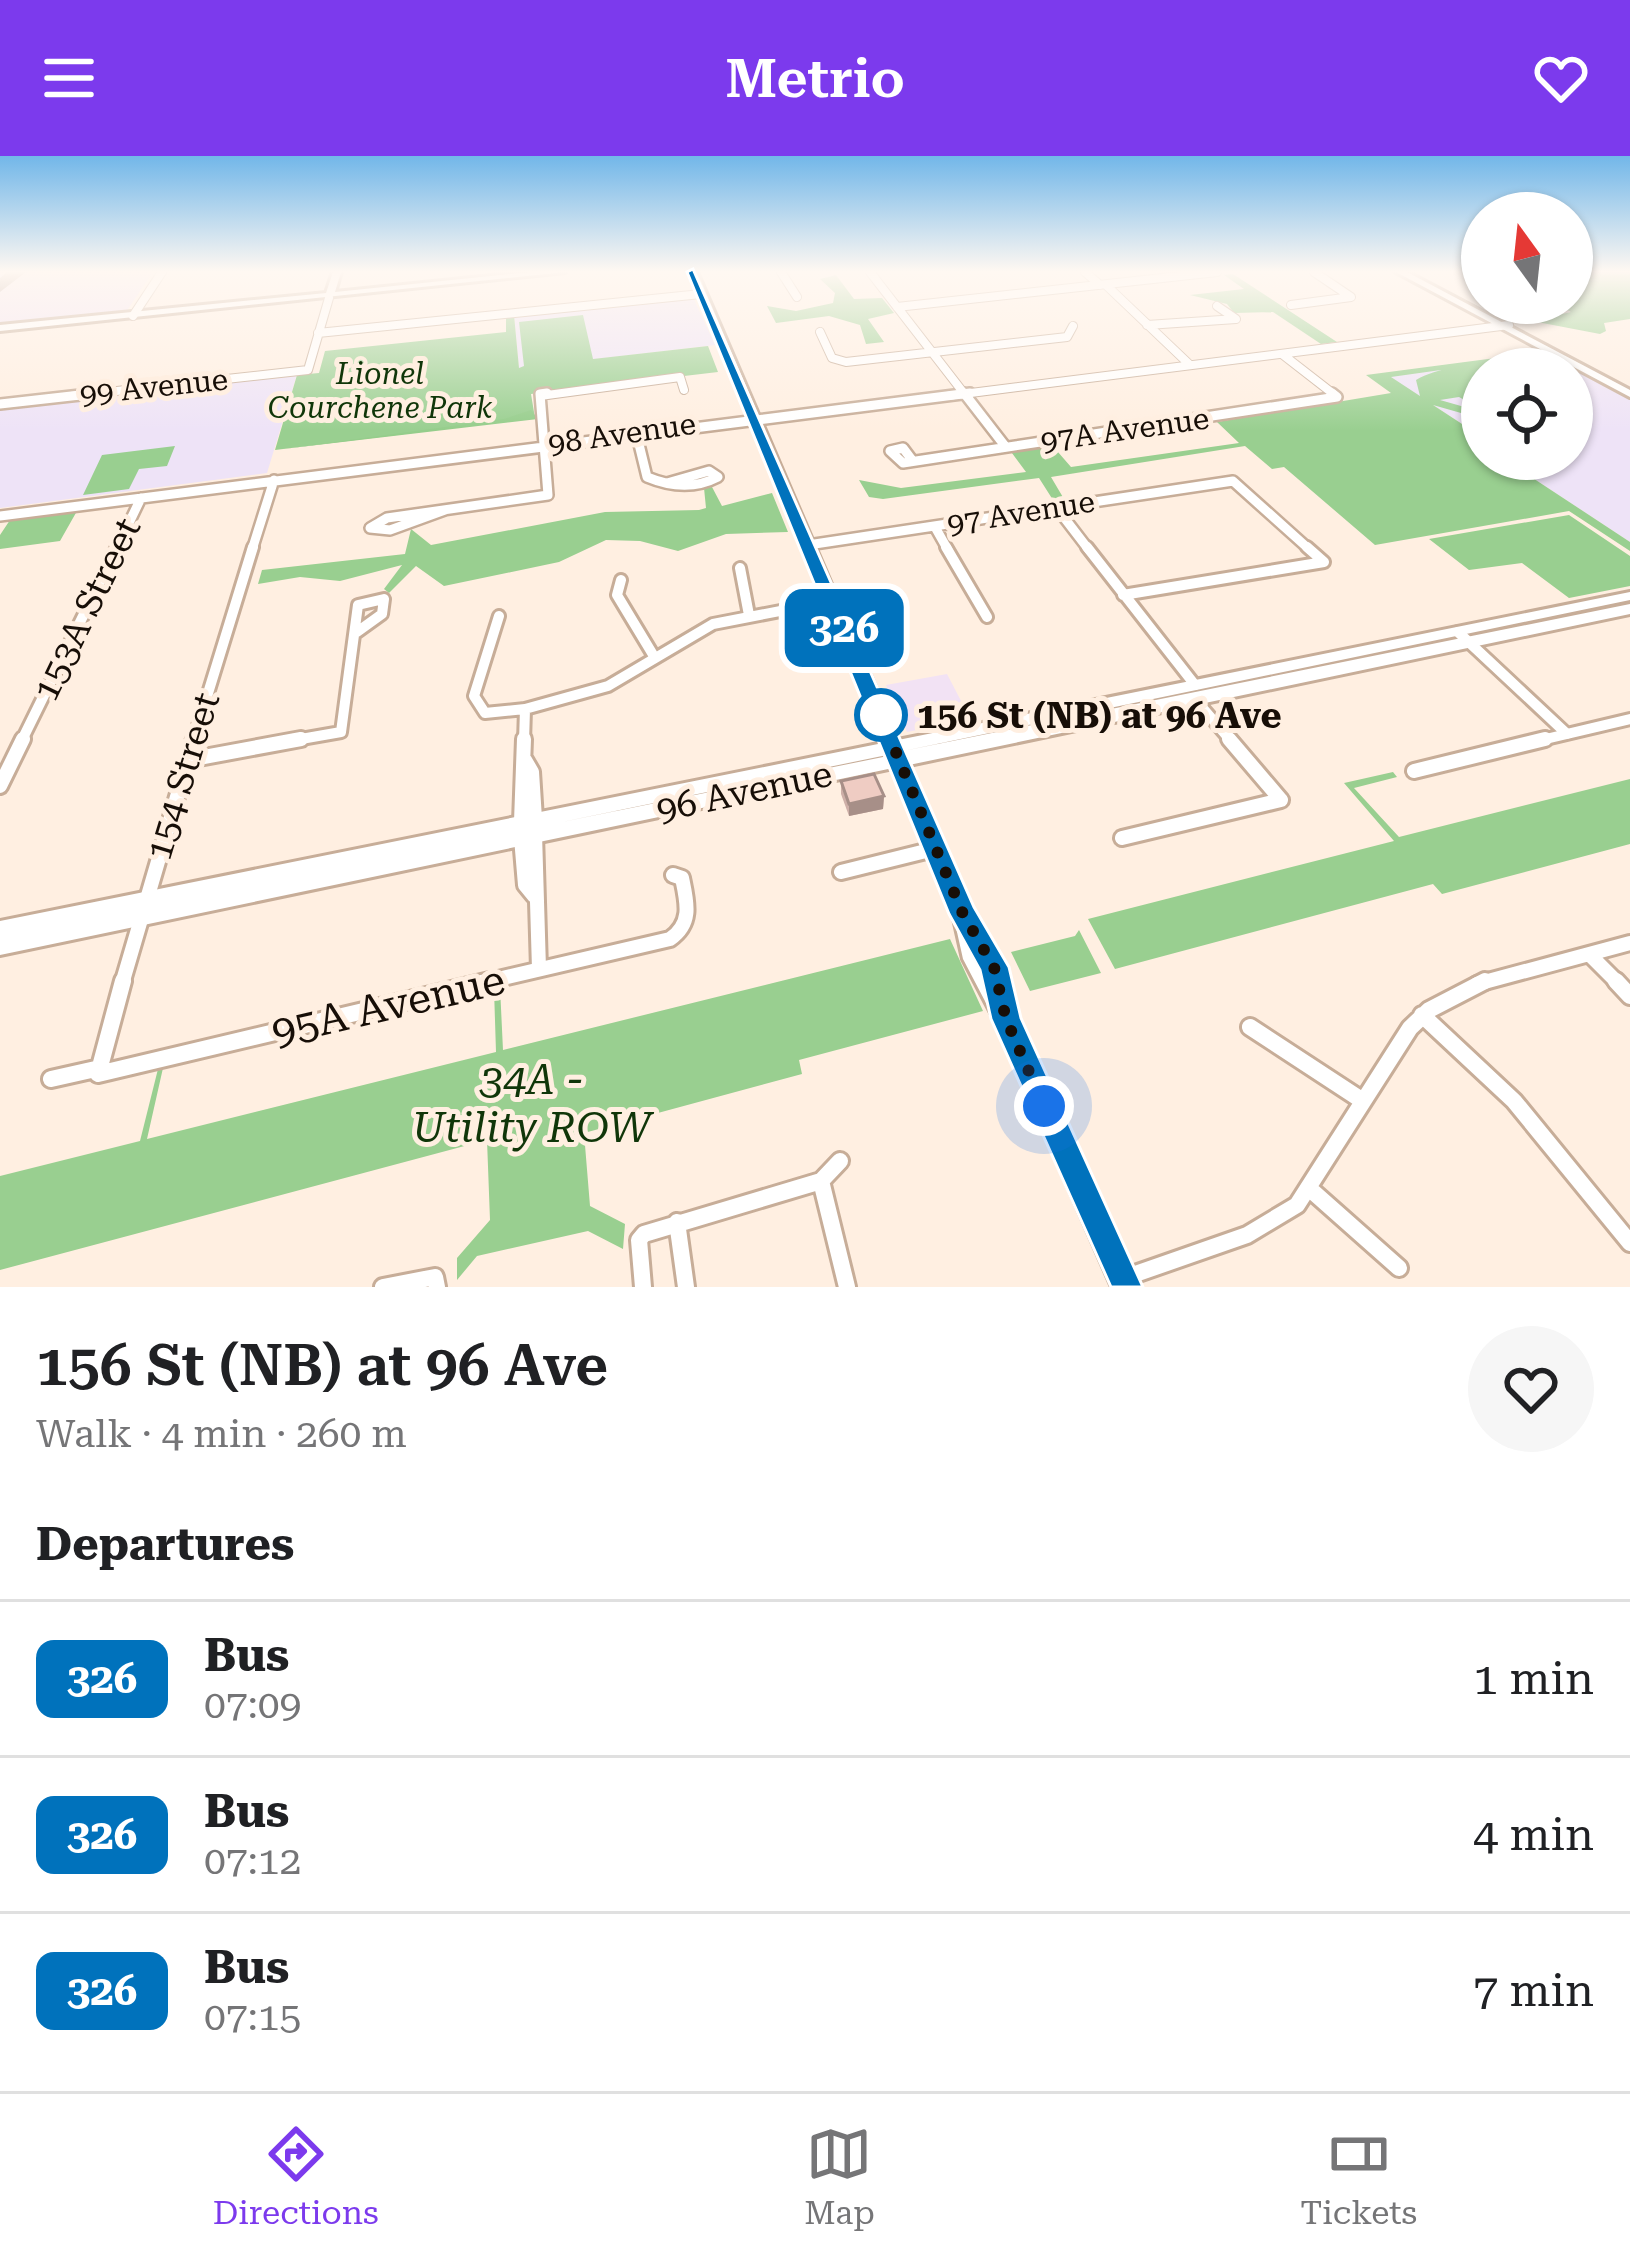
<!DOCTYPE html>
<html lang="en">
<head>
<meta charset="utf-8">
<style>
	body { margin:0; font-family:"Roboto Serif",serif; background:#f6f6f6; color:#202124; height:100vh; display:flex; flex-direction:column; font-size:45px; white-space:nowrap }
	* { box-sizing:border-box; margin:0 }
	p { font-size:39px; color:#757577 }
	.icon { flex:none; width:66px; height:66px; fill:none; stroke:currentColor; stroke-width:2; stroke-linecap:round; stroke-linejoin:round }
	.map { position:relative; height:1131px; overflow:hidden }
	.panel { display:flex; flex-direction:column; background:#fff; flex:1 }
	.panel>* { flex:none }
	.badge { padding:0 24px; border-radius:18px; font-size:42px; line-height:78px }
	.needle { width:78px; rotate:345deg }
	.fabs { position:absolute; left:1461px; top:36px; display:grid; gap:24px }
	.fabs a { display:grid; place-items:center; width:132px; height:132px; border-radius:50%; background:#fff; box-shadow:0 3px 9px #0004; font-size:60px }
	.you { position:absolute; width:60px; height:60px; margin:-30px; border:9px solid #fff; border-radius:50%; background:#1a73e8; box-shadow:0 0 0 18px #1a73e833 }
	.map>.badge { position:absolute; translate:-50% -50%; box-shadow:0 0 0 6px #fff }
	h2 { padding:0 36px; font-size:45px; line-height:108px }
	.round { display:grid; place-items:center; flex:none; width:126px; height:126px; border-radius:63px; background:#f6f6f6 }
	.summary { display:flex; align-items:center; justify-content:space-between; height:204px; padding:0 36px }
	h1 { font-size:57px; font-weight:600; line-height:90px }
	ul { padding:0; list-style:none }
	li { display:flex; align-items:center; gap:36px; height:156px; padding:0 36px; border-top:3px solid #e0e0e0 }
	li div { flex:1 }
	li b { display:block; font-size:45px }
	li em { font-style:normal }
	li .badge { min-width:132px; font-weight:700; text-align:center }
	header { display:flex; justify-content:space-between; align-items:center; height:156px; padding:0 36px; background:#7c3aed; color:#fff; font-size:54px; font-weight:600 }
	.dock { display:flex; justify-content:space-around; align-items:center; height:168px; border-top:3px solid #e0e0e0; background:#fff; font-size:33px; color:#757577 }
	.dock a { display:grid; justify-items:center; gap:6px }
	.dock .active { color:#7c3aed }
	.map>svg:first-child { display:block }
	.commercial { fill:#f2e2f4 }
	.education { fill:#eee3f7 }
	.green { fill:#99cf90 }
	.forest { fill:#95cd8b }
	.lines { fill:none; stroke-linecap:round; stroke-linejoin:round }
	.minor-far4-casing { stroke:#c7ad98; stroke-width:10 }
	.minor-far3-casing { stroke:#c7ad98; stroke-width:14 }
	.minor-far2-casing { stroke:#c7ad98; stroke-width:16 }
	.minor-far1-casing { stroke:#c7ad98; stroke-width:20 }
	.minor-casing { stroke:#c7ad98; stroke-width:22 }
	.secondary-casing { stroke:#c7ad98; stroke-width:6 }
	.minor-far4 { stroke:#fff; stroke-width:8 }
	.minor-far3 { stroke:#fff; stroke-width:9 }
	.minor-far2 { stroke:#fff; stroke-width:10 }
	.minor-far1 { stroke:#fff; stroke-width:14 }
	.minor { stroke:#fff; stroke-width:16 }
	.secondary { fill:#fff; fill-rule:evenodd }
	.wall { fill:#ceafa8 }
	.shaded-wall { fill:#a78f88 }
	.building { fill:#efccc3; stroke:#a78f88; stroke-width:3 }
	.line { fill:#0072bc; stroke:#fff; stroke-width:3 }
	.walk { stroke:#170e07; stroke-width:12; stroke-dasharray:0 21.6 }
	.stop-dot { fill:#fff; stroke:#0072bc; stroke-width:6 }
	.labels { text-anchor:middle; stroke-width:10; stroke-linejoin:round; paint-order:stroke }
	.far-park-label { font-size:30px; font-style:italic; fill:#103609; stroke:#ffefe1 }
	.far-street-label { font-size:30px; fill:#170e07; stroke:#ffefe1 }
	.street-label { font-size:36px; fill:#170e07; stroke:#ffefe1 }
	.stop-label { font-size:36px; font-weight:bold; fill:#170e07; stroke:#ffefe1; text-anchor:start }
	.near-street-label { font-size:42px; fill:#170e07; stroke:#ffefe1 }
	.near-park-label { font-size:42px; font-style:italic; fill:#103609; stroke:#ffefe1 }
</style>
</head>
<body>
<header><svg class="icon" aria-label="menu" viewBox="0 0 24 24"><path d="M4 6h16M4 12h16M4 18h16"/></svg>Metrio<svg class="icon" aria-label="heart" viewBox="0 0 24 24"><path d="M12 20l-8-8c-3-5 5-10 8-4 3-6 11-1 8 4z"/></svg></header>
<div class="map">
<svg width="1630" height="1131" viewBox="0 0 1630 1131">
	<rect width="100%" height="100%" fill="#ffefe1"/>
	<!-- commercial -->
	<path class="commercial" d="M0 116H153L126 156 0 168Z
		M947 518 971 564 907 576 886 529Z"/>
	<!-- education -->
	<path class="education" d="M693 141 715 189 519 212 514 159Z
		M1547 199 1630 242V386L1504 303H1572V213H1482V281L1389 220Z
		M298 215 267 317 0 352V250Z"/>
	<!-- green -->
	<path class="green" d="M1233 118 1337 186 1321 188 1273 156 1234 157 1227 148 1190 139 1244 133 1224 119Z
		M836 119 854 143 882 142 894 157 868 163 884 186 866 188 860 169 829 160 776 167 767 150 796 155 833 147 835 137 820 123Z
		M514 159 519 212 524 210 519 166 583 159 593 203 708 190 718 216 531 238 535 262 275 294 297 219 319 217 325 195 506 176V160Z
		M1542 196 1547 199 1391 221 1420 240 1416 224C1450 204 1523 203 1560 213H1482V254L1459 241 1440 244 1482 256V263L1433 249 1482 281V303H1504L1630 386V395L1569 355 1375 389 1284 311 1272 313 1245 290 1051 321 1064 343 1053 344 1039 322 883 343 869 341 859 324 901 332 1026 316 1009 293 1051 288 1071 311 1239 287 1217 266 1391 237 1366 219Z
		M175 290 167 310 139 313 129 333 83 339 102 299Z
		M712 331 722 350 772 337 788 376 726 378 678 395 640 385 606 384 559 406 444 430 416 410 389 437 384 433 402 409 340 425 300 421 258 428 262 414 405 398 411 373 431 389 605 356 699 354 706 352 704 332Z
		M77 355 60 385 0 393V379L10 364Z
		M1569 359 1630 400V430L1569 442 1522 407 1469 414 1429 383Z
		M1393 616 1397 621 1354 632 1399 681 1630 623V688L1442 738 1433 728 1115 813 1088 763 1394 685 1344 627Z
		M1079 774 1101 817 1030 835 1011 796 1075 780Z
		M950 783 983 855 799 904 802 918 584 977 590 1050 625 1068 623 1093 588 1075 477 1100 457 1124V1102L490 1064 487 984 0 1114V1020L140 985 158 913 163 912 147 983 496 896 494 833 500 831 503 894Z"/>
	<!-- forest -->
	<path class="forest" d="M1572 116H1630V163L1604 167 1606 175 1600 178 1532 165 1571 156 1555 147H1572Z
		M531 254 538 263 283 293 504 263Z"/>
	<g class="lines">
		<defs>
			<path id="minor-far4" d="M781 116 797 141
				M870 116 966 240
				M1085 116 1100 129
				M1106 129 1190 209
				M1291 149 1351 141 1314 116
				M897 151 1217 116
				M133 160 162 116
				M1147 169 1236 163 1217 150
				M820 176 832 202 846 206 1067 181 1073 170
				M318 177 701 138
				M1282 198 1336 240
				M71 240 308 214 329 142
				M540 240 680 221 684 234
				M947 240 1509 169"/>
			<path id="minor-far3" d="M964 237 1005 290
				M0 248 98 237
				M636 276 647 321C671 331 695 333 718 321L709 315 667 327
				M912 304 903 292 890 295 903 307 1337 241 1332 237
				M1056 351 1089 394
				M445 354 390 374 370 372 387 362 548 339 540 238 547 237
				M0 360 970 237
				M935 371 948 394
				M808 389 1233 325 1310 394
				M116 394 141 342
				M252 394 274 324"/>
			<path id="minor-far2" d="M946 391 987 461
				M1087 391 1195 529
				M1307 391 1324 406
				M740 412 749 459
				M621 424 617 439 655 502
				M1123 439 1324 406
				M499 460 474 540 485 557 525 553 524 586
				M1458 476 1567 578
				M1194 542 1232 586
				M525 553 608 530 713 468 832 445
				M21 586 117 391
				M193 586 253 391
				M284 586 341 576 358 449 384 443 382 458 357 476
				M1533 586 1630 563"/>
			<path id="minor-far1" d="M1229 583 1281 644
				M188 604 301 583
				M525 604 532 616 535 663
				M1414 615 1545 583
				M0 630 23 583
				M521 666 524 583
				M535 678 539 813
				M521 682 525 729 534 740
				M1122 682 1281 644
				M841 716 938 692
				M1590 799 1619 828
				M122 828 194 583
				M477 828 670 783C693 767 687 746 682 722L673 719
				M1477 828 1630 787"/>
			<path id="minor" d="M123 825 98 918 490 825
				M1616 825 1630 840
				M1422 859 1514 945 1630 1087
				M1250 871 1363 945
				M51 923 100 912
				M840 1005 821 1025 847 1131
				M1311 1034 1399 1112
				M677 1066 686 1131
				M1121 1123 1247 1079 1297 1049 1410 872 1429 854 1485 825
				M383 1131 435 1121 437 1131
				M643 1131 639 1084 644 1078 821 1025"/>
			<path id="secondary" d="M333 116H341L335 136 530 116H565L0 175V169L326 137Z
				M689 116H697L898 584 1630 436V444L903 595 1630 448V458L909 609 971 754 1010 824 1017 863 1138 1131H1112L998 870 963 803 953 758 893 612 0 799V765L883 587ZM887 599 888 600 557 667Z
				M1396 116H1407L1630 234V241Z"/>
		</defs>
		<!-- minor-far4 casing -->
		<use href="#minor-far4" class="minor-far4-casing"/>
		<!-- minor-far3 casing -->
		<use href="#minor-far3" class="minor-far3-casing"/>
		<!-- minor-far2 casing -->
		<use href="#minor-far2" class="minor-far2-casing"/>
		<!-- minor-far1 casing -->
		<use href="#minor-far1" class="minor-far1-casing"/>
		<!-- minor casing -->
		<use href="#minor" class="minor-casing"/>
		<!-- secondary casing -->
		<use href="#secondary" class="secondary-casing"/>
		<!-- minor-far4 -->
		<use href="#minor-far4" class="minor-far4"/>
		<!-- minor-far3 -->
		<use href="#minor-far3" class="minor-far3"/>
		<!-- minor-far2 -->
		<use href="#minor-far2" class="minor-far2"/>
		<!-- minor-far1 -->
		<use href="#minor-far1" class="minor-far1"/>
		<!-- minor -->
		<use href="#minor" class="minor"/>
		<!-- secondary -->
		<use href="#secondary" class="secondary"/>
	</g>
	<!-- wall -->
	<path class="wall" d="M841 625 884 640 883 653 849 660 841 638Z"/>
	<!-- shaded-wall -->
	<path class="shaded-wall" d="M7 116H26L0 136V122Z
		M884 640 883 653 849 660V648Z"/>
	<!-- building -->
	<path class="building" d="M874 618 884 640 849 648 841 625Z"/>
	<!-- sky -->
	<linearGradient id="sky" x2="0" y2="1"><stop stop-color="#72b7e9"/><stop offset="0.42" stop-color="#fff8f2"/><stop offset="1" stop-color="#fff8f2" stop-opacity="0"/></linearGradient>
	<rect width="1630" height="275" fill="url(#sky)"/>
	<!-- line -->
	<path class="line" d="M693 113 974 751 1009 811 1021 862 1143 1131H1111L991 863 980 814 949 758 687 116Z"/>
	<g class="lines">
		<!-- walk -->
		<path class="walk" d="M881 559 876 548 963 758 994 811 1006 863 1044 950"/>
	</g>
	<!-- markers -->
	<circle class="stop-dot" cx="881" cy="559" r="24"/>
	<g class="labels">
		<!-- far-park labels -->
		<g class="far-park-label">
			<text x="380" y="228">Lionel<tspan x="380" dy="34">Courchene Park</tspan></text>
		</g>
		<!-- far-street labels -->
		<g class="far-street-label">
			<text transform="translate(154 231) rotate(-6)" y="10">99 Avenue</text>
			<text transform="translate(1125 274) rotate(-8)" y="10">97A Avenue</text>
			<text transform="translate(622 278) rotate(-8)" y="10">98 Avenue</text>
			<text transform="translate(1021 357) rotate(-9)" y="10">97 Avenue</text>
		</g>
		<!-- street labels -->
		<g class="street-label">
			<text transform="translate(86 453) rotate(-64)" y="13">153A Street</text>
			<text transform="translate(182 620) rotate(-73)" y="13">154 Street</text>
			<text transform="translate(744 635) rotate(-12)" y="13">96 Avenue</text>
		</g>
		<!-- stop labels -->
		<g class="stop-label">
			<text x="917" y="572">156 St (NB) at 96 Ave</text>
		</g>
		<!-- near-street labels -->
		<g class="near-street-label">
			<text transform="translate(388 849) rotate(-13)" y="15">95A Avenue</text>
		</g>
		<!-- near-park labels -->
		<g class="near-park-label">
			<text x="532" y="938">34A -<tspan x="532" dy="48">Utility ROW</tspan></text>
		</g>
	</g>
</svg>
<div class="fabs">
<a><svg class="needle" viewBox="-14 -14 28 28"><path d="M0-13l5 13h-10z" fill="#e53935"/><path d="M0 13l5-13h-10z" fill="#757577"/></svg></a>
<a><svg class="icon" aria-label="locate" viewBox="0 0 24 24"><circle cx="12" cy="12" r="6"/><path d="M12 2v4M12 18v4M2 12h4M18 12h4"/></svg></a>
</div>
<div class="you" style="left:1044px;top:950px"></div>
<b class="badge" style="left:844px;top:472px;background:#0072bc;color:#fff">326</b>
</div>
<section class="panel">
<div class="summary"><div><h1>156 St (NB) at 96 Ave</h1><p>Walk · 4 min · 260 m</p></div><a class="round"><svg class="icon" aria-label="heart" viewBox="0 0 24 24"><path d="M12 20l-8-8c-3-5 5-10 8-4 3-6 11-1 8 4z"/></svg></a></div>
<h2>Departures</h2>
<ul>
<li><span class="badge" style="background:#0072bc;color:#fff">326</span><div><b>Bus</b><p>07:09</p></div><em>1 min</em></li>
<li><span class="badge" style="background:#0072bc;color:#fff">326</span><div><b>Bus</b><p>07:12</p></div><em>4 min</em></li>
<li><span class="badge" style="background:#0072bc;color:#fff">326</span><div><b>Bus</b><p>07:15</p></div><em>7 min</em></li>
</ul>
</section>
<nav class="dock">
<a class="active"><svg class="icon" aria-label="directions" viewBox="0 0 24 24"><path d="M12 3l9 9-9 9-9-9zM9 14v-3h6M13 9l2 2-2 2"/></svg>Directions</a>
<a><svg class="icon" aria-label="map" viewBox="0 0 24 24"><path d="M3 6l6-2 6 2 6-2v14l-6 2-6-2-6 2zM9 4v14M15 6v14"/></svg>Map</a>
<a><svg class="icon" aria-label="tickets" viewBox="0 0 24 24"><path d="M3 7h18v10H3zM15 7v10"/></svg>Tickets</a>
</nav>
</body>
</html>
